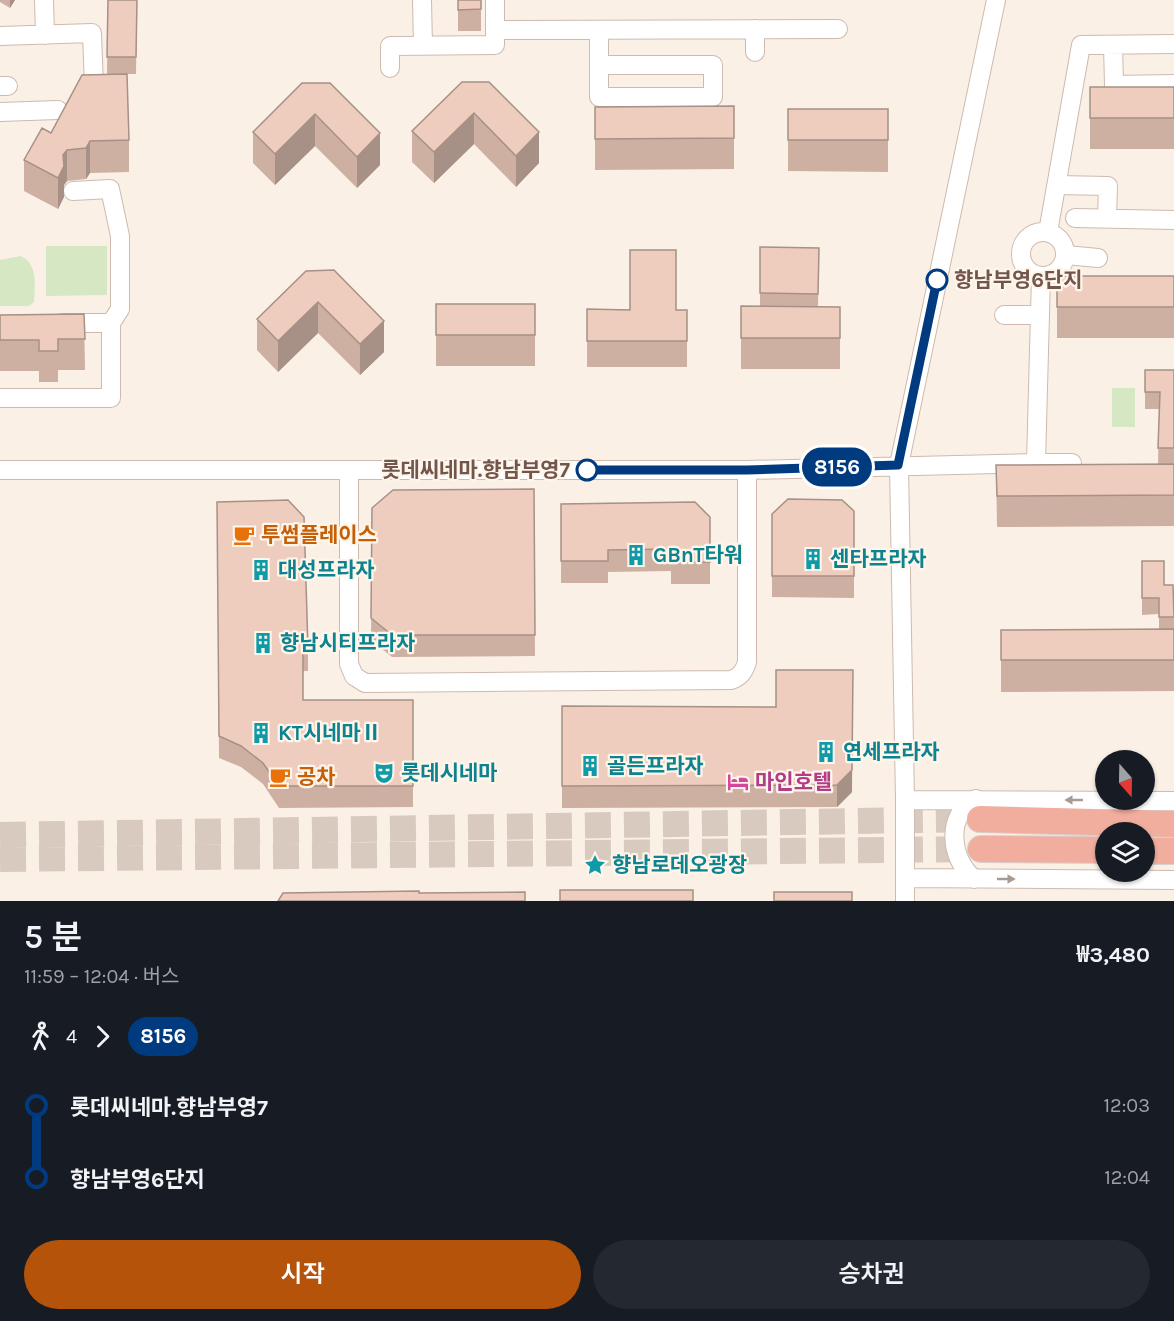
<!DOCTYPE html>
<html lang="ko">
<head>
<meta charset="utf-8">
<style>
	body { margin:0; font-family:Karla,"Noto Sans KR",sans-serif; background:#242831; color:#f1f3f6; height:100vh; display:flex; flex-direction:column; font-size:22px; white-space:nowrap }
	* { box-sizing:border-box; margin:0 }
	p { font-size:20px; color:#9ea1a6 }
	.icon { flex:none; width:33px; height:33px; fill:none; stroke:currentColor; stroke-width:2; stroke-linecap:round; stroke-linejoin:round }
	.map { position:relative; height:901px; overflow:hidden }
	.panel { display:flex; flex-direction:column; background:#171b24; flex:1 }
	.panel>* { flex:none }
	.badge { padding:0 12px; border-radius:20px; font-size:21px; line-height:39px }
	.needle { width:39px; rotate:160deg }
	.fabs { position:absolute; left:1095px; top:750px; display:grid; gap:12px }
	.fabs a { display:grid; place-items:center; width:60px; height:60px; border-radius:50%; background:#171b24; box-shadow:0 2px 4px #0004; font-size:30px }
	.map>.badge { position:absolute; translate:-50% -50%; box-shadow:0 0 0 3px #fff }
	.legs { display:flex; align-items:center; gap:9px; height:66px; padding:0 24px; font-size:20px }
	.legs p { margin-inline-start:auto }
	.overview { display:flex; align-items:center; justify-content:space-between; height:102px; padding:0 24px }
	h1 { font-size:33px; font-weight:600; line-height:45px }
	.cta { display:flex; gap:12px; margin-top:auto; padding:12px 24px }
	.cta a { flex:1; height:69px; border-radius:36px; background:#b45309; color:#fff; font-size:24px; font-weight:600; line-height:69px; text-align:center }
	.cta a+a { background:#242831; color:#f1f3f6 }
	ul { padding:0 24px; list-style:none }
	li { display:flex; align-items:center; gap:21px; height:72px; font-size:22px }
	li i { display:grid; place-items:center; width:9px; height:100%; margin:0 8px; background:currentColor }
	li i::after { content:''; width:15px; height:15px; margin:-8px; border:4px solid; border-radius:50%; background:#171b24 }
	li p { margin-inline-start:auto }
	li:first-child i { background:linear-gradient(#0000 50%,currentColor 0) }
	li:last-child i { background:linear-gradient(currentColor 50%,#0000 0) }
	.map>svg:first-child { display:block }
	.green { fill:#d6e7c4 }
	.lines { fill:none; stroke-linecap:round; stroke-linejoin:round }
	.highway-tunnel { stroke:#d9cabf; stroke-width:26; stroke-dasharray:26 13; stroke-linecap:butt }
	.minor-casing { stroke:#cebaaf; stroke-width:20 }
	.highway-casing { stroke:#d8d0cd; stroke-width:28 }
	.minor { stroke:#fff; stroke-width:18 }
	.highway { stroke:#f1ae9f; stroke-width:26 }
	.wall { fill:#ceb0a3 }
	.shaded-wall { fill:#a79085 }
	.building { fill:#efcdbe; stroke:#a79085; stroke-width:1.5 }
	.oneway { fill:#aa9a94 }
	.line-1-casing { stroke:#fff; stroke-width:14 }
	.line-1 { stroke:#003b80; stroke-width:9 }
	.stop-1-dot { fill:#fff; stroke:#003b80; stroke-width:3 }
	.labels { text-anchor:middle; stroke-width:4.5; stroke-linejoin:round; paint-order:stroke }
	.stop-label { font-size:21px; font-weight:bold; fill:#72564c; stroke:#fef5eb; text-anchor:start }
	.food-label { font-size:21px; font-weight:bold; fill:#c56008; stroke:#fef5eb; text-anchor:start }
	.culture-label { font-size:21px; font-weight:bold; fill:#0d838f; stroke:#fef5eb; text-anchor:start }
	.hotel-label { font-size:21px; font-weight:bold; fill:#b23c85; stroke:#fef5eb; text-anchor:start }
</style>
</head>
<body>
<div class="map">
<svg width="1174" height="901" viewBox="0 0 1174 901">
	<rect width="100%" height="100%" fill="#fbf0e5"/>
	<!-- green -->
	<path class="green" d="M46 246H107V295L46 296Z
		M21 256C38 265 35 283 34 302L29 306H0V260Z
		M1112 388H1135V427H1112Z"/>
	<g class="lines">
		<!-- highway-tunnel -->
		<path class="highway-tunnel" d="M0 835 980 819
			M0 859 981 849"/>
		<defs>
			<path id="minor" d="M44 0 45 35
				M422 0 423 46
				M755 29V52
				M495 30 838 29
				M0 36 92 33 94 87
				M1113 45 1114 85 1174 84
				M599 65H713V97H599V30
				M390 68V46L495 45V0
				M0 86H8
				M0 112 58 110
				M1057 185 1108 186 1107 218
				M1075 218 1174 220
				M1021 254a22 22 0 1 1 44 0a22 22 0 1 1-44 0Z
				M1048 232 1081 45 1174 44
				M1066 255 1098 258
				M1004 315H1040
				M62 323H111
				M0 398H111V323L120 309V236L110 189 73 191
				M1036 463H1072
				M0 470H747L1036 463 1041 276
				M349 470V664L354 676 365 683 731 680C740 677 744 672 747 662V470
				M905 800 1174 801
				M905 878 1174 880
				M974 879C950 859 945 815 976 799
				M905 901V800L899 465 996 0"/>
			<path id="highway" d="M980 819 1174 824
				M981 849 1106 850
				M1144 851H1174"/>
		</defs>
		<!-- minor casing -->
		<use href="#minor" class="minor-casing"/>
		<!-- highway casing -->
		<use href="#highway" class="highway-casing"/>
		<!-- minor -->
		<use href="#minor" class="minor"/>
		<!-- highway -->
		<use href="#highway" class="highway"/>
	</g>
	<!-- wall -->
	<path class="wall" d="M0 0H15L10 8 0 2Z
		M108 0H137L136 74H107Z
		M458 0H481V31H458Z
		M462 82 539 163 516 187 474 144 434 183 412 162V131Z
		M302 83 380 165 357 188 315 146 275 185 253 163V132Z
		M1090 87H1174V149H1090Z
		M734 106V169L595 170V107Z
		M788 109H888V172L788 171Z
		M51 133 129 140V172L90 173 86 179 67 181 64 185V197L58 209 24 191V160Z
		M760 247 819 248 818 307H840V369H741V306H760Z
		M306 271 384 352 360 375 318 333 278 372 257 350V319Z
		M1057 276H1174V338H1057Z
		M436 304H535V366H436Z
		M587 309 687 310V367H587Z
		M84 314 85 370H58V382H39V371H0V315Z
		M1145 370H1174V526L997 527 996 465 1158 464 1159 409H1145Z
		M534 489 535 656 392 657 371 640 372 508Z
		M217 502 308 649V671H303V700H413V807L279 808 263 784 241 767 219 758Z
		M561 504 710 517V584H671V571L608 572V583H561Z
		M854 511V598L772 597V514Z
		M1142 561 1174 596V691L1001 692V630L1159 629V614L1142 615Z
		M562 706 776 707 852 792 837 807 562 808Z"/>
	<!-- shaded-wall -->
	<path class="shaded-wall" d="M10 0H15L10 8Z
		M474 113V144L434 183V152Z
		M315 114V146L275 185V154Z
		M539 132V163L516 187V156Z
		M380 133V165L357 188V157Z
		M90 141V173L86 179V148Z
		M67 150V181L64 185V197L58 209V178L63 155Z
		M318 302V333L278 372V341Z
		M384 321V352L360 375V344Z
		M853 670 852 792 837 807V785Z"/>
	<!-- building -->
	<path class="building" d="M108 0H137L136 57H107Z
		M458 0H481V9L458 10Z
		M127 74 129 140 90 141 86 148 67 150 63 155 64 166 58 178 24 160 42 128 51 133 82 75Z
		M462 82H489L539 132 516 156 474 113 434 152 412 131Z
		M302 83H330L380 133 357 157 315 114 275 154 253 132Z
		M1090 87H1174V118H1090Z
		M734 106V138L595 139V107Z
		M788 109H888V140H788Z
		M760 247 819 248 818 294 760 293Z
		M630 250H676V310H687V341H587V309L630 310Z
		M334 270 384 321 360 344 318 302 278 341 257 319 306 271Z
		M1057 276H1174V307H1057Z
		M436 304H535V335H436Z
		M741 306 840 307V338H741Z
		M84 314 85 339H58V351H39V340H0V315Z
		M1145 370H1174V448H1158L1160 392H1145Z
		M1174 464V495L997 496 996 465Z
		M534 489 535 635H392L371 618 372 508 393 490Z
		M788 499 842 500 854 511V576H772V514Z
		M288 500 304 517 308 649H303V700H413V786H279L263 763 241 746 219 736 217 502Z
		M695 502 710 517V562H671V549L608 550V561H561V504Z
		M1142 561H1164V585H1173L1174 617H1159V598H1142Z
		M1174 629V660H1001V630Z
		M776 670H853L852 770 837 785 562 786V706L776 707Z
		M560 890H693V901H560Z
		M419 891V893L525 892V901H278L283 893Z
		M774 892H852V901H774Z"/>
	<!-- one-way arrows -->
	<defs><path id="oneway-solid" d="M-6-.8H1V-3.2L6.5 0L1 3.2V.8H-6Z" transform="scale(1.5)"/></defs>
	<g class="oneway">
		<use href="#oneway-solid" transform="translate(1074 800) rotate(-180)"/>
		<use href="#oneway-solid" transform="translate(1006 879)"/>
	</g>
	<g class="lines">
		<defs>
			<path id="line-1" d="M587 470H747L898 465 937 280"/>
		</defs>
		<!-- line-1 casing -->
		<use href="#line-1" class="line-1-casing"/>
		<!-- line-1 -->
		<use href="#line-1" class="line-1"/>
	</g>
	<!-- icons -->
	<defs>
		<symbol id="cafe-bare" viewBox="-9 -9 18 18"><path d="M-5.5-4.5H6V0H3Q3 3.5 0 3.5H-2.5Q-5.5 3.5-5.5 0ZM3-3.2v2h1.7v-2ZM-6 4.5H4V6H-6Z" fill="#e8710a" stroke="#fef5eb" stroke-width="2.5" paint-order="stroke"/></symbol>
		<symbol id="building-bare" viewBox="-9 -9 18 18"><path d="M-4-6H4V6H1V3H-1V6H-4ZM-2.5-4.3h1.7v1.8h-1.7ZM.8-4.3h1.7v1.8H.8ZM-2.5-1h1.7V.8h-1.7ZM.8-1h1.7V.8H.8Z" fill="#0f9aa8" stroke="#fef5eb" stroke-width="2.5" paint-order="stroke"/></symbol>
		<symbol id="theatre-bare" viewBox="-9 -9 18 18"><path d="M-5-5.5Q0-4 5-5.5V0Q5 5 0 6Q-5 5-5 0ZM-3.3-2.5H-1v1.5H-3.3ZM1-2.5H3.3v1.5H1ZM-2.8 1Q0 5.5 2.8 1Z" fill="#0f9aa8" stroke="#fef5eb" stroke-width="2.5" paint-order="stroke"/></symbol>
		<symbol id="hotel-bare" viewBox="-9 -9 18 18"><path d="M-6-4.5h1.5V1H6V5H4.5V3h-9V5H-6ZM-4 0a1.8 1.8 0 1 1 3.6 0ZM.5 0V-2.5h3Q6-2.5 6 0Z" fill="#d1479c" stroke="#fef5eb" stroke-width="2.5" paint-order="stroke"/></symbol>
		<symbol id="sight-bare" viewBox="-9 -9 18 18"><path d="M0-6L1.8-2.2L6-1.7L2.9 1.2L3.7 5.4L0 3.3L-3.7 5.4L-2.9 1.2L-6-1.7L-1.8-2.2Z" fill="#0f9aa8" stroke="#fef5eb" stroke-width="2.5" paint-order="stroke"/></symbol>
	</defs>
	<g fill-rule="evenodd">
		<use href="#cafe-bare" x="229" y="520" width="30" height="30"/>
		<use href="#building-bare" x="621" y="540" width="30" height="30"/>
		<use href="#building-bare" x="798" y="544" width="30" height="30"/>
		<use href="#building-bare" x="246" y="555" width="30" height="30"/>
		<use href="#building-bare" x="248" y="628" width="30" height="30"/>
		<use href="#building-bare" x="246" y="718" width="30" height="30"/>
		<use href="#building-bare" x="811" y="737" width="30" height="30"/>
		<use href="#building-bare" x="575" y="751" width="30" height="30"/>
		<use href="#theatre-bare" x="369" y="758" width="30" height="30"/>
		<use href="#cafe-bare" x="265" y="762" width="30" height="30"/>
		<use href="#hotel-bare" x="723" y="767" width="30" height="30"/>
		<use href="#sight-bare" x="580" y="850" width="30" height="30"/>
	</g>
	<!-- markers -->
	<g class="stop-1-dot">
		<circle cx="937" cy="280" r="10"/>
		<circle cx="587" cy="470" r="10"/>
	</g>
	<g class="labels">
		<!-- stop labels -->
		<g class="stop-label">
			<text x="954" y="287">향남부영6단지</text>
			<text x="570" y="477" text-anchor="end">롯데씨네마.향남부영7</text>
		</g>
		<!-- food labels -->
		<g class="food-label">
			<text x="261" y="542">투썸플레이스</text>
			<text x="297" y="784">공차</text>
		</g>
		<!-- culture labels -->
		<g class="culture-label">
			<text x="653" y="562">GBnT타워</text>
			<text x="830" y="566">센타프라자</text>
			<text x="278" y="577">대성프라자</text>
			<text x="280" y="650">향남시티프라자</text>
			<text x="278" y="740">KT시네마Ⅱ</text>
			<text x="843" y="759">연세프라자</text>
			<text x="607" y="773">골든프라자</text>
			<text x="401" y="780">롯데시네마</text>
			<text x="612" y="872">향남로데오광장</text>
		</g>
		<!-- hotel labels -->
		<g class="hotel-label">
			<text x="755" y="789">마인호텔</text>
		</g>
	</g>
</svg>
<div class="fabs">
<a><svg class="needle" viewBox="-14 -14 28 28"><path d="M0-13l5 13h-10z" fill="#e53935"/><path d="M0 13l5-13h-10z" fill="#9ea1a6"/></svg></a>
<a><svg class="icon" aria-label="layers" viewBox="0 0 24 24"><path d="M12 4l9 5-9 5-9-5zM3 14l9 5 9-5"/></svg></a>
</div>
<b class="badge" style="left:837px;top:467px;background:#003b80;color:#fff">8156</b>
</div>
<section class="panel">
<div class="overview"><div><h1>5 분</h1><p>11:59 – 12:04 · 버스</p></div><b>₩3,480</b></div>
<div class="legs"><svg class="icon" aria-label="walk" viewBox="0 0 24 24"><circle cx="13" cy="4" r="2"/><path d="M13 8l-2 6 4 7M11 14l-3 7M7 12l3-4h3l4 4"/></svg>4<svg class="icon" aria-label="forward" viewBox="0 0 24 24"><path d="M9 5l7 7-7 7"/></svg><b class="badge" style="background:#003b80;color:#fff">8156</b></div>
<ul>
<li><i style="color:#003b80"></i><b>롯데씨네마.향남부영7</b><p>12:03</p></li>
<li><i style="color:#003b80"></i><b>향남부영6단지</b><p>12:04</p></li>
</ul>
<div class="cta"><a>시작</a><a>승차권</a></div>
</section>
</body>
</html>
